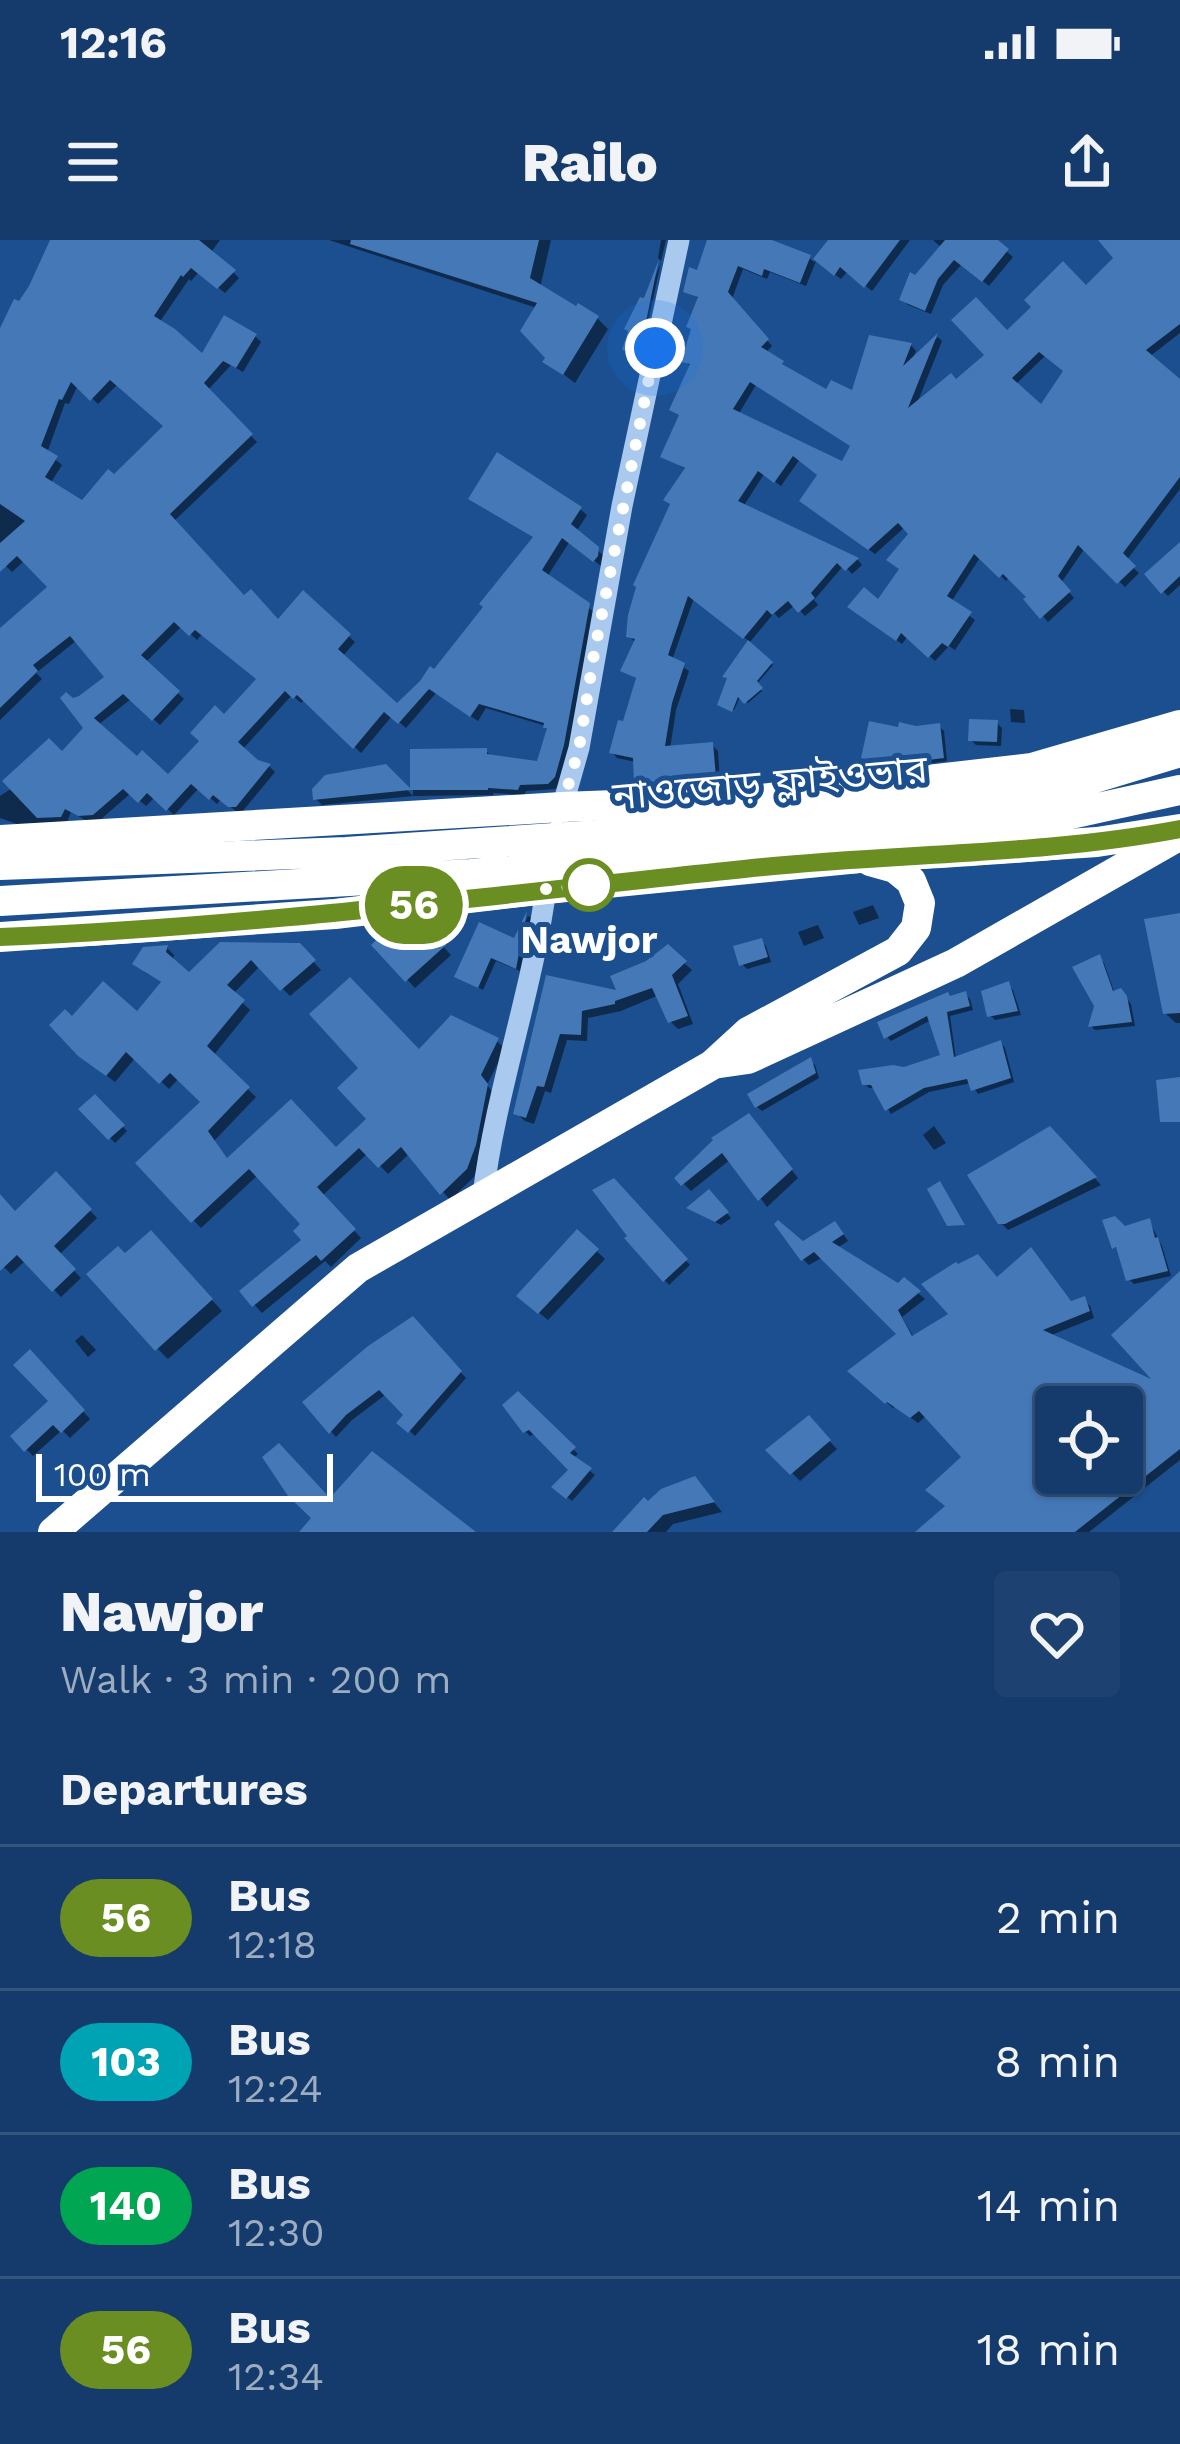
<!DOCTYPE html>
<html lang="en">
<head>
<meta charset="utf-8">
<style>
	body { margin:0; font-family:"Work Sans","Noto Sans Bengali",sans-serif; background:#1d4271; color:#f1f3f6; height:100vh; display:flex; flex-direction:column; font-size:45px; white-space:nowrap }
	* { box-sizing:border-box; margin:0 }
	p { font-size:39px; color:#9dadc1 }
	.icon { flex:none; width:66px; height:66px; fill:none; stroke:currentColor; stroke-width:2; stroke-linecap:round; stroke-linejoin:round }
	.map { position:relative; height:1292px; overflow:hidden }
	.drawer { display:flex; flex-direction:column; background:#143b6b; flex:1 }
	.drawer>* { flex:none }
	.badge { padding:0 24px; border-radius:39px; font-size:42px; line-height:78px }
	.fabs { position:absolute; left:1035px; top:1146px; display:grid; gap:24px }
	.fabs a { display:grid; place-items:center; width:108px; height:108px; border-radius:12px; background:#143b6b; box-shadow:0 3px 9px #0004,0 0 0 3px #33557e; font-size:60px }
	.scale { position:absolute; left:36px; bottom:30px; width:297px; box-sizing:border-box; padding-left:12px; border:6px solid #fff; border-top:0; font-size:33px; line-height:42px; white-space:nowrap; color:#fff; -webkit-text-stroke:9px #1b4f8f; paint-order:stroke }
	.you { position:absolute; width:60px; height:60px; margin:-30px; border:9px solid #fff; border-radius:50%; background:#1a73e8; box-shadow:0 0 0 18px #1a73e833 }
	.map>.badge { position:absolute; translate:-50% -50%; box-shadow:0 0 0 6px #fff }
	h2 { padding:0 60px; font-size:45px; line-height:108px }
	.round { display:grid; place-items:center; flex:none; width:126px; height:126px; border-radius:12px; background:#1d4271 }
	.head { display:flex; align-items:center; justify-content:space-between; height:204px; padding:0 60px }
	h1 { font-size:57px; font-weight:800; line-height:90px }
	ul { padding:0; list-style:none }
	li { display:flex; align-items:center; gap:36px; height:144px; padding:0 60px; border-top:3px solid #33557e }
	li div { flex:1 }
	li b { display:block; font-size:45px }
	li em { font-style:normal }
	li .badge { min-width:132px; font-weight:700; text-align:center }
	.status { display:flex; justify-content:space-between; align-items:center; height:84px; padding:0 60px; background:#143b6b; direction:ltr }
	.status svg { height:33px; fill:currentColor }
	header { display:flex; justify-content:space-between; align-items:center; height:156px; padding:0 60px; background:#143b6b; font-size:54px; font-weight:800 }
	.map>svg:first-child { display:block }
	.shadow { fill:#0007; fill-rule:evenodd }
	.building { fill:#4478b7; fill-rule:evenodd }
	.lines { fill:none; stroke-linecap:round; stroke-linejoin:round }
	.minor { stroke:#a9c9ee; stroke-width:21 }
	.highway { stroke:#fff; stroke-width:30 }
	.highway-bridge { stroke:#fff; stroke-width:30 }
	.line-casing { stroke:#fff; stroke-width:27 }
	.line { stroke:#6b8e23; stroke-width:18 }
	.walk { stroke:#fff; stroke-width:12; stroke-dasharray:0 21.6 }
	.stop-dot { fill:#fff; stroke:#6b8e23; stroke-width:6 }
	.labels { text-anchor:middle; stroke-width:10; stroke-linejoin:round; paint-order:stroke }
	.street-label { font-size:39px; fill:#fff; stroke:#1b4f8f }
	.stop-label { font-size:39px; font-weight:bold; fill:#fff; stroke:#1b4f8f }
</style>
</head>
<body>
<div class="status"><b>12:16</b><svg viewBox="0 0 49 12"><path d="M0 12V9h3v3zM5 12V6h3v6zM10 12V3h3v9zM15 12V0h3v12zM26 1h20v11H26zM47 4h2v5h-2z"/></svg></div>
<header><svg class="icon" aria-label="menu" viewBox="0 0 24 24"><path d="M4 6h16M4 12h16M4 18h16"/></svg>Railo<svg class="icon" aria-label="share" viewBox="0 0 24 24"><path d="M12 15V3M7 8l5-5 5 5M5 13v7h14v-7"/></svg></header>
<div class="map">
<svg width="1180" height="1292" viewBox="0 0 1180 1292">
	<rect width="100%" height="100%" fill="#1b4f8f"/>
	<!-- shadow -->
	<path class="shadow" d="M55 0H220L212 11 239 38 225 53 199 32 191 41 189 39 159 83 203 118 255 96 261 102 243 132 231 125 207 151 257 202 173 282 244 359 278 383 304 355 355 402 342 417 397 467 435 433 580 269 587 275 576 292 604 316 601 326 570 301 547 337 594 372 569 512 561 543 555 549 526 551 524 555 493 553V555L413 556V512L486 511 493 518 540 524 550 490 546 486 486 468 478 481 436 453 406 488 392 476 361 513 305 459 301 463 292 455 242 510 256 523 270 527 275 532 242 572H237L221 559 217 564 199 548 174 575 155 557 146 566 131 553 100 580 87 581 71 572 67 582 17 584 0 578V556L62 515 87 488 72 462 108 438 77 400 36 433 42 439 0 480V400L52 347 25 320 12 332 0 320V95L20 65ZM118 144 167 186 114 238 82 264 50 244 62 225 47 213 65 163 69 164 78 145 98 164ZM182 386 197 400 202 394 260 439 169 538 137 520 98 485 131 459 160 485 184 459 145 423Z
		M329 0H551L540 48 597 78 608 89 575 143 546 121 537 68Z
		M661 0H666L661 21 658 18Z
		M710 0H764L809 18 814 22 816 21 806 46 770 32 767 39 743 29 732 59 772 106 765 113 828 154H854L911 105 916 111 911 122 938 97 942 101 916 166 956 143 1007 94 1086 49 1117 18 1114 0H1180V93L1149 117 1180 143V249L1126 321 1139 333 1125 347 1085 308 1061 343 1074 358 1048 382 1010 337 1006 341 981 316 951 362 975 380 955 410 949 406 935 421 908 396 902 404 856 372 878 363 902 330 912 294 905 287 875 314 808 266 821 235 800 219 781 246 764 234 743 267 858 320 862 325 852 334 844 325 814 360 818 365 805 376 795 365 779 378 774 373 750 402 694 358 672 420 689 431 676 470 670 509 712 505 718 511 720 542 643 548 637 542 636 522 617 518 612 512 625 485 638 440 624 430 636 403 629 396 687 230 663 216 681 176 672 169 692 128 685 121 700 60 693 53ZM1046 115 1066 132 1041 168 1015 145ZM756 145 853 207 843 225 738 175Z
		M832 0H910L872 51 848 31 841 39 822 25Z
		M933 0H993L1013 17 989 46 962 24 943 45 931 74 908 65 902 59 942 8Z
		M661 22 641 115 627 111 645 63Z
		M1180 312V345L1168 356 1148 335Z
		M749 405 773 425 756 445 762 451 748 463 741 455 734 470 721 464Z
		M1010 469 1024 470 1025 483 1011 482Z
		M997 483 1002 488 1001 506 976 505 971 500Z
		M939 486 944 491 947 521 897 528 869 521 864 517 901 490Z
		M385 527 413 556 322 565 316 559Z
		M873 665 879 678 859 685 853 672Z
		M528 676 531 678 520 731 496 721 483 750 457 736 516 702Z
		M1180 676V783H1176L1165 773Z
		M818 685 824 698 804 706 798 692Z
		M424 686 451 715 415 748 375 705Z
		M761 701 766 706 771 722 747 729 742 724Z
		M299 706 321 730 290 756 260 726 233 754 250 770 213 816 256 857 214 901 229 921 336 911 370 879 419 813 497 801 505 809 487 845 495 855 482 913 474 937 450 960 410 913 388 934 368 913 322 956 361 998 331 1027 325 1021 262 1073 243 1052 306 1000 304 984 259 934 201 988 139 923 204 863 179 838 169 849 136 817 115 842 90 823 72 780 137 775 164 744 143 731 167 708 174 715 172 722 190 736Z
		M667 708 692 730 678 744 693 784 678 789 671 782 659 755 621 771 588 778 587 801 567 800 551 853 545 851 534 884 525 881 517 874 548 738 621 754 647 723Z
		M1099 718 1104 723 1115 754 1125 756 1131 764 1135 786 1095 790 1091 786 1097 766Z
		M1008 745 1013 750 1021 775 995 780 990 775Z
		M965 754 970 759 973 770 950 776 956 819 1001 803 1005 808 1014 842 978 854 971 843 929 852 891 874 876 848H869L865 844 944 816 931 780 891 801 887 797 950 759Z
		M810 821 815 825 819 838 762 871 757 867Z
		M95 858 127 891 115 903 82 869Z
		M756 884 798 938 767 967 731 919 691 951 678 938Z
		M934 886 946 903 934 910 923 895Z
		M1050 890 1101 945 1008 990 1000 982Z
		M56 935 97 978 59 1015 81 1038 61 1057 26 1020 11 1034 0 1023V969L16 975Z
		M613 942 690 1025 669 1045 629 998Z
		M709 953 731 978 721 985 690 969Z
		M1149 981 1162 1006 1171 1036 1134 1044 1129 1039 1121 1013 1115 1007 1124 990Z
		M841 991 848 1001 837 1008 899 1047 904 1041 925 1059 902 1077 914 1098 998 1040 1072 1064 1084 1060 1090 1066 1094 1078 1049 1096 1163 1148 1180 1039V1220L1089 1292H929L949 1267 965 1217 927 1175 918 1183 895 1166 893 1168 852 1132 900 1094 823 1017 809 1025 803 1019V1004ZM1056 1167H1122V1233H1056Z
		M577 993 605 1019 548 1080 528 1064Z
		M162 1005 222 1071 168 1119 157 1108 125 1017Z
		M412 1080 466 1138 415 1196 401 1183 408 1175 385 1155 352 1180 336 1197 306 1163Z
		M82 1095 96 1110 88 1117 75 1101Z
		M30 1113 90 1179 70 1198 62 1190 33 1216 14 1196 52 1162Z
		M518 1155 578 1214 573 1218 595 1235 572 1261 555 1247 572 1230 536 1193 530 1196 525 1191Z
		M808 1179 837 1209 800 1241 770 1210Z
		M704 1250 722 1272 673 1284 666 1292H621L648 1265Z"/>
	<!-- building -->
	<path class="building" d="M50 0H199L236 30 217 49 191 28 183 37 181 35 154 76 175 89 202 113 224 75 257 94 236 128 223 121 204 143 253 194 170 274 244 355 251 349 278 379 303 350 351 394 338 409 397 463 420 441 430 426 434 429 483 367 479 364 533 297 468 259 497 212 582 267 571 284 599 307 598 316 593 322 562 298 542 330 590 363 564 505 555 537 548 544 520 545 518 550 488 548V550H410L313 560 312 549 325 535 386 524 410 548V509L487 508V514L537 521 547 488H543L544 483 479 464 470 477 429 449 398 484 384 472 353 509 297 455 293 459 285 451 238 502 258 520 271 524 236 567H228L213 555 209 560 191 544 166 571 147 553 138 563 123 549 93 575 78 576 65 569 61 577 37 578 2 541 49 498 62 511 83 488 60 458 66 452 73 458 79 456 104 437 70 396 33 425 38 431 0 468V388L47 347 17 316 0 332V303L25 281 0 264V88L14 59 19 61 29 46ZM110 140 163 186 114 234 108 229 82 260 45 237 58 216 41 206 59 159 62 160 71 142 90 161ZM174 382 189 396 195 390 256 439 224 474 215 465 190 493 199 501 168 534 142 510 137 516 94 478 123 454 152 481 180 451 141 415Z
		M351 0H539L530 38 576 66 578 63 599 76 563 135 542 122 545 118 520 91 537 63 350 4Z
		M707 0H772L811 15 800 43 764 29 762 36 738 26 728 52 769 99 761 107 784 121 782 124 826 149 831 140 852 150 869 95 912 103 903 126 938 93 908 168 951 133 956 139 984 115 951 80 976 57 1007 90 1031 67 1024 60 1063 21 1086 45 1113 18 1098 0H1180V84L1146 110 1180 139V237L1123 313 1136 326 1117 344 1078 305 1058 336 1071 351 1040 379 1023 359 1026 357 1003 334 999 338 974 314 947 356 972 372 948 407 942 403 928 418 901 393 896 401 847 367 864 347 878 359 899 329 886 320 908 294 898 283 868 310 799 261 817 235 793 216 774 243 758 231 738 261 859 318 845 331 837 323 811 353 815 358 798 373 788 361 772 375 767 370 743 399 688 356 668 415 685 423 672 463 665 506 713 502 716 538 634 544 633 518 609 513 618 480 623 481 636 438 620 431 635 399 626 397 628 375 636 347 633 345 670 264 663 260 685 228 660 217 679 175 669 170 690 124 681 122 691 89 686 87 698 57 683 52 689 27 697 30ZM1039 112 1063 131 1041 164 1012 138ZM750 142 850 206 842 221 733 169Z
		M828 0H900L864 48 840 27 834 36 813 19Z
		M945 0H998L1009 9 982 42 954 20 938 39 925 71 899 60 910 32 915 35Z
		M659 19 639 115 622 110 628 91 624 89 640 57 644 58Z
		M1180 302V336L1161 354 1144 334Z
		M748 400 773 422 757 441 763 448 744 464 738 457 732 472 717 465 727 438 722 437Z
		M969 479 998 480 997 502 968 501Z
		M869 481 898 487 899 482 916 486 940 483 944 518 890 525 861 518Z
		M527 671 516 729 491 718 478 748 454 737 479 682 514 698Z
		M1180 673V773L1163 774 1144 679Z
		M426 683 446 705 405 742 371 705 390 687Z
		M762 698 768 717 739 726 733 706Z
		M220 702 300 703 316 720 280 751 251 720 227 745 245 760 207 806 250 847 208 891 227 918 291 859 336 907 366 879 337 848 358 828 309 774 350 737 419 809 451 775 499 798 481 835 488 844 476 905 467 929 440 955 401 907 378 928 359 908 317 947 356 989 321 1021 316 1015 252 1067 239 1051 301 1000 293 991 300 984 249 929 191 983 135 923 200 862 170 833 159 844 126 812 106 836 78 816 49 785 65 769 72 776 103 741 137 771 161 742 132 724 143 707 168 705 166 712 189 732Z
		M668 704 687 721 672 735 688 776 668 783 652 748 615 761V764L582 771 581 795 560 794 544 847 537 846 526 878 513 874 546 735 616 750 610 736 646 721Z
		M1100 714 1113 751 1121 748 1127 756 1132 782 1088 787 1094 766 1072 727Z
		M1009 741 1018 771 987 777 981 751Z
		M966 751 970 766 947 772 954 817 1001 800 1011 838 971 851 967 839 924 848 885 871 871 845H862L858 830 893 825 904 827 940 815 927 776 884 799 877 782 948 752 950 756Z
		M811 817 816 833 755 868 747 854Z
		M1180 837V882H1160L1156 840Z
		M95 854 125 885 108 900 78 869Z
		M749 873 793 929 758 961 722 913 681 946 674 938 713 900 711 898Z
		M1050 886 1097 937 1005 984H998L967 935Z
		M56 931 92 969 54 1006 76 1029 52 1052 17 1015 0 1031V954L15 971Z
		M614 938 688 1019 663 1042 624 998 627 996 592 950Z
		M940 941 965 985 947 986 927 949Z
		M709 949 729 972 715 982 686 968Z
		M1115 976 1125 986 1150 978 1155 998 1158 997 1168 1031 1126 1041 1116 1007 1112 1009 1102 980Z
		M778 980 803 1001 835 981 844 994 832 1002 898 1043 904 1037 921 1051 898 1070 912 1096 948 1074 921 1044 956 1022 958 1024 978 1014 997 1037 1031 1007 1071 1061 1085 1056 1090 1071 1043 1090 1151 1139 1111 1095 1180 1031V1209L1075 1292H915L945 1266 925 1250 961 1217 919 1171 910 1178 887 1162 885 1164 847 1131 896 1094 814 1012 801 1021 774 984ZM1056 1167H1122V1233H1056Z
		M577 989 599 1009 538 1074 516 1056Z
		M151 990 213 1059 155 1111 86 1034 118 1006 125 1013Z
		M413 1076 462 1131 408 1193 396 1183 403 1175 379 1150 346 1175 329 1194 302 1162 368 1106Z
		M30 1109 85 1170 61 1193 53 1185 24 1212 10 1196 48 1161 13 1125Z
		M518 1151 576 1207 570 1213 592 1228 566 1259 551 1247 568 1230 529 1190 523 1193 502 1165Z
		M809 1175 831 1200 790 1235 765 1210Z
		M279 1203 330 1258 372 1211 476 1292H299L311 1278 288 1256 262 1217Z
		M695 1236 715 1262 663 1275 647 1292H612L644 1257 648 1261 661 1249Z"/>
	<g class="lines">
		<!-- minor -->
		<path class="minor" d="M560 575 579 508 622 266 679 0
			M483 955C496 849 534 747 547 641"/>
		<!-- highway -->
		<path class="highway" d="M0 600 562 567 752 560 1032 528 1180 485
			M0 697 335 674 546 649 859 618 1097 602 1180 589
			M713 824 748 819 956 723 1175 598
			M53 1292 358 1028 712 825 748 792 898 711 916 688 920 663 911 641 895 628 870 621"/>
		<!-- highway-bridge -->
		<path class="highway-bridge" d="M0 625 346 612 824 580 977 564 1052 551 1180 512
			M0 661 471 634 1016 586 1180 550"/>
	</g>
	<g class="lines">
		<defs>
			<path id="line" d="M0 697C255 687 509 653 763 627 901 613 1043 615 1180 589"/>
		</defs>
		<!-- line casing -->
		<use href="#line" class="line-casing"/>
		<!-- line -->
		<use href="#line" class="line"/>
		<!-- walk -->
		<path class="walk" d="M589 645 546 649 553 598 579 508 594 414 655 108"/>
	</g>
	<!-- markers -->
	<circle class="stop-dot" cx="589" cy="645" r="24"/>
	<g class="labels">
		<!-- street labels -->
		<g class="street-label">
			<text transform="translate(770 542) rotate(-5)" y="14">নাওজোড় ফ্লাইওভার</text>
		</g>
		<!-- stop labels -->
		<g class="stop-label">
			<text x="589" y="713">Nawjor</text>
		</g>
	</g>
</svg>
<div class="fabs">
<a><svg class="icon" aria-label="locate" viewBox="0 0 24 24"><circle cx="12" cy="12" r="6"/><path d="M12 2v4M12 18v4M2 12h4M18 12h4"/></svg></a>
</div>
<div class="scale">100 m</div>
<div class="you" style="left:655px;top:108px"></div>
<b class="badge" style="left:414px;top:665px;background:#6b8e23;color:#fff">56</b>
</div>
<section class="drawer">
<div class="head"><div><h1>Nawjor</h1><p>Walk · 3 min · 200 m</p></div><a class="round"><svg class="icon" aria-label="heart" viewBox="0 0 24 24"><path d="M12 20l-8-8c-3-5 5-10 8-4 3-6 11-1 8 4z"/></svg></a></div>
<h2>Departures</h2>
<ul>
<li><span class="badge" style="background:#6b8e23;color:#fff">56</span><div><b>Bus</b><p>12:18</p></div><em>2 min</em></li>
<li><span class="badge" style="background:#00a3b4;color:#fff">103</span><div><b>Bus</b><p>12:24</p></div><em>8 min</em></li>
<li><span class="badge" style="background:#00a651;color:#fff">140</span><div><b>Bus</b><p>12:30</p></div><em>14 min</em></li>
<li><span class="badge" style="background:#6b8e23;color:#fff">56</span><div><b>Bus</b><p>12:34</p></div><em>18 min</em></li>
</ul>
</section>
</body>
</html>
